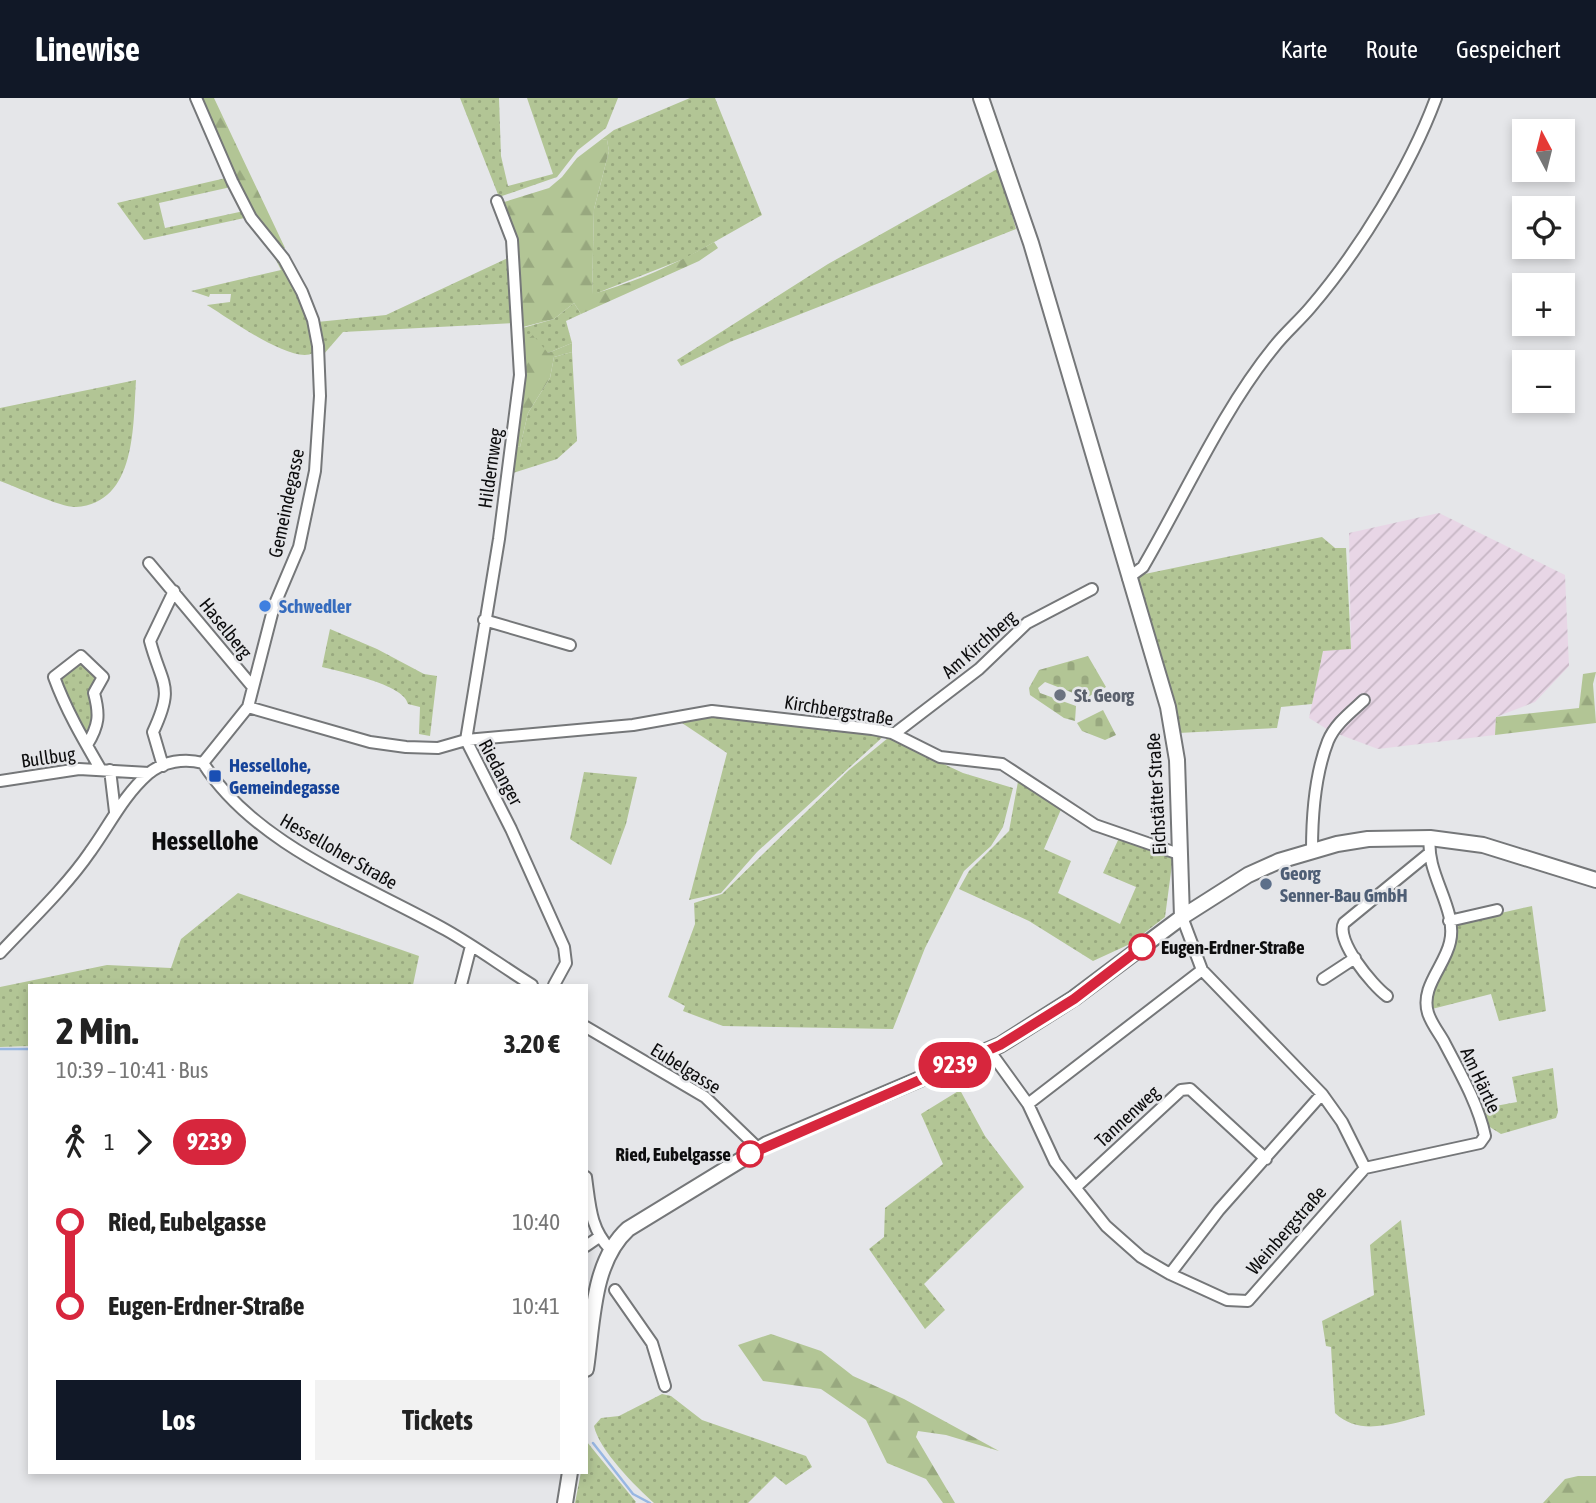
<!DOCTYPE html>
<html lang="de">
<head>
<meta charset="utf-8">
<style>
	body { margin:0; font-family:"Asap Condensed",sans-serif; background:#f2f2f2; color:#222; height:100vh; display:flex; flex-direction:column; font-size:26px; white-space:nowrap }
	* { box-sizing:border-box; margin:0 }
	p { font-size:23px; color:#767676 }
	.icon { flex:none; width:38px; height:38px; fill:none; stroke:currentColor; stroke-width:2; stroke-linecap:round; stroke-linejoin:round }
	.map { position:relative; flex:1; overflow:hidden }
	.drawer { position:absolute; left:28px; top:886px; width:560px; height:490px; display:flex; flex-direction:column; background:#fff; border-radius:0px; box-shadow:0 4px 10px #0003 }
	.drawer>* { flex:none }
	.badge { padding:0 14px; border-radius:23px; font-size:24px; line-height:46px }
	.needle { width:46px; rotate:353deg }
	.tools { position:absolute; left:1512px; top:21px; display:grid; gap:14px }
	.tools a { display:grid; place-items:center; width:63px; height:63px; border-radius:0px; background:#fff; box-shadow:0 4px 10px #0003; font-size:35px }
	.map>.badge { position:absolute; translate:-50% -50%; box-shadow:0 0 0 4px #fff }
	.legs { display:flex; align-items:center; gap:10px; height:77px; padding:0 28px; font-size:23px }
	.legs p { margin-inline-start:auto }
	.summary { display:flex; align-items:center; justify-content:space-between; height:119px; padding:0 28px }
	h1 { font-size:38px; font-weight:700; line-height:52px }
	.cta { display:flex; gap:14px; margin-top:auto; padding:14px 28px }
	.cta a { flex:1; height:80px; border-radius:0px; background:#111827; color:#fff; font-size:28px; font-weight:700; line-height:80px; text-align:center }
	.cta a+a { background:#f2f2f2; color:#222 }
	ul { padding:0 28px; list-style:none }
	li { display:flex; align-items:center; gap:24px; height:84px; font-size:26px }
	li i { display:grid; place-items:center; width:10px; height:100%; margin:0 9px; background:currentColor }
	li i::after { content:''; width:18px; height:18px; margin:-9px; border:5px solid; border-radius:50%; background:#fff }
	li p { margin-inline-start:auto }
	li:first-child i { background:linear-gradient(#0000 50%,currentColor 0) }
	li:last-child i { background:linear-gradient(currentColor 50%,#0000 0) }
	header { display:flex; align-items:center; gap:42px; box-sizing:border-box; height:98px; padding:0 35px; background:#111827; color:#fff }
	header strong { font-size:33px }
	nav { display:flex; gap:38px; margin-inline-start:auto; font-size:24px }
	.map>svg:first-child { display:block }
	.industrial { fill:url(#industrial-furrows) }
	.grass { fill:url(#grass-dots) }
	.forest { fill:url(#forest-firs) }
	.cemetery { fill:url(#cemetery-stones) }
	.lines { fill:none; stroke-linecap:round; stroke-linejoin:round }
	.stream { stroke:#98b7e2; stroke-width:2.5 }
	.minor-casing { stroke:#757779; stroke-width:14 }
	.major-casing { stroke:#757779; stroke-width:18 }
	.minor { stroke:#fff; stroke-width:10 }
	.major { stroke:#fff; stroke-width:14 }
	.line-1-casing { stroke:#fff; stroke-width:16 }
	.line-1 { stroke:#d7263d; stroke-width:10 }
	.shop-dot { fill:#3f7fe0; stroke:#e5e6e9; stroke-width:2.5 }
	.worship-dot { fill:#6b7280; stroke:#e5e6e9; stroke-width:2.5 }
	.transit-dot { fill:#1a4fb4; stroke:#e5e6e9; stroke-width:2.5 }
	.service-dot { fill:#5c6f8a; stroke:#e5e6e9; stroke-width:2.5 }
	.stop-1-dot { fill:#fff; stroke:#d7263d; stroke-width:3.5 }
	.labels { text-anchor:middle; stroke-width:5; stroke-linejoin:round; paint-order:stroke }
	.street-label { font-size:19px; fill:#0d0d0e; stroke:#e5e6e9 }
	.shop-label { font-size:19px; font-weight:bold; fill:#366cbe; stroke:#e5e6e9; text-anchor:start }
	.worship-label { font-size:19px; font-weight:bold; fill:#5b616d; stroke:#e5e6e9; text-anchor:start }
	.transit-label { font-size:19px; font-weight:bold; fill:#164399; stroke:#e5e6e9; text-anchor:start }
	.service-label { font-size:19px; font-weight:bold; fill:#4e5e75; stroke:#e5e6e9; text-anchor:start }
	.stop-label { font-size:19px; font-weight:bold; fill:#0d0d0e; stroke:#e5e6e9; text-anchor:start }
	.district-label { font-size:26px; font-weight:bold; fill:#0d0d0e; stroke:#e5e6e9 }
</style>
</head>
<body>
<header>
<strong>Linewise</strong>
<nav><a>Karte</a><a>Route</a><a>Gespeichert</a></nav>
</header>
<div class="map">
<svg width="1596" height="1405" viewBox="0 0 1596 1405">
	<defs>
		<pattern id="industrial-furrows" width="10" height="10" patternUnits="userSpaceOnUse" patternTransform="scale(1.75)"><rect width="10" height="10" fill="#e8d6e6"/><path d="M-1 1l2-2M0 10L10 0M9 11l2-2" fill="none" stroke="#c6b6c4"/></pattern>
		<pattern id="grass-dots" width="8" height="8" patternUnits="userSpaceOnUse" patternTransform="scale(1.75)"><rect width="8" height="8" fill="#b2c595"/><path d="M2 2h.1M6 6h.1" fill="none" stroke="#98a87f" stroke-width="1.8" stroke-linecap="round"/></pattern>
		<pattern id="forest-firs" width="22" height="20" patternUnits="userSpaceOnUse" patternTransform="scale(1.75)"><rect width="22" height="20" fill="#b2c595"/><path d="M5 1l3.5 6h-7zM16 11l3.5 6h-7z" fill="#98a87f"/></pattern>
		<pattern id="cemetery-stones" width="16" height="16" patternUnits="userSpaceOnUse" patternTransform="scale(1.75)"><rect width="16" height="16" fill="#b2c595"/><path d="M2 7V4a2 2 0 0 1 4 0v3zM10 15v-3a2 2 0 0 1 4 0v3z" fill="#98a87f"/></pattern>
	</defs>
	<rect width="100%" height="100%" fill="#e5e6e9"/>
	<!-- industrial -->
	<path class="industrial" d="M1439 415 1565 477 1569 568 1535 604 1496 619 1495 637 1378 651 1330 633 1309 620 1323 553 1351 550 1349 435Z"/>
	<!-- grass -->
	<path class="grass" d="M460 0H499L501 58 508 88 553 76 527 0H618L606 30 578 52 557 79 499 99Z
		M690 0H715L762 117 686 160 592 197 594 111 609 53 607 42 602 41 614 32Z
		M999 70 1016 131 730 244 681 268 677 262 828 166Z
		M226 80 231 89 159 105 165 130 244 113 249 119 144 142 117 105Z
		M512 158 513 225 343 234 323 257 317 224 386 217Z
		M277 159 304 205 313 255C292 267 227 219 207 207L230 204 231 196H210L209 199 191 193 281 172 275 160Z
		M574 205 581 216 566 223 572 245 548 255 523 245 519 231 554 221Z
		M572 254 577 343 557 361 513 375V346L520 349 528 315 550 280 554 259Z
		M136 282C133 326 137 405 76 409 63 410 16 389 0 383V310Z
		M1322 439 1335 450H1346L1351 551 1323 553 1312 606 1281 609 1277 630 1178 635 1137 486 1140 477Z
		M330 531 377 551 424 576 437 578 430 638 419 636 420 609 408 606C404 586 341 574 322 569Z
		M85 561 99 580C98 600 98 620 84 636L57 581Z
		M727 618 886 636 757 754 721 795 689 802 727 655 682 625 684 621Z
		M888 640 963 675 1013 690 1003 729 991 748 964 773 925 850 893 931 723 928 683 913 685 908 668 899 695 826 694 805 722 796 849 672Z
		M584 674 637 679 626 726 611 767 570 741Z
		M1019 678 1062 709 1044 751 1071 763 1058 795 1120 826 1136 789 1103 775 1119 740 1173 759 1165 819 1130 846 1093 863 1029 823 959 791 969 773 1009 733Z
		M238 795 419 858 413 887H30V948L0 949V889L107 867 171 870 181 841Z
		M1532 808 1546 913 1499 923 1491 896 1432 911 1430 897 1453 826Z
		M1553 970 1558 1014 1556 1020 1501 1036 1485 1026 1479 1011 1517 1004 1512 979Z
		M960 992 985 1038 1024 1089 924 1186 945 1212 925 1231 869 1151 884 1139 885 1110 943 1066 921 1016Z
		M1401 1122 1425 1317C1395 1325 1360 1339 1335 1315L1331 1249 1326 1248 1322 1223 1374 1197 1370 1147Z
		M662 1296 671 1298 702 1322 806 1358 812 1369 786 1387 775 1378 748 1405H654C636 1389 599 1352 594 1328L601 1320 619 1318Z
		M587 1344 636 1404 635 1405H575L581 1374H586Z"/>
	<!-- forest -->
	<path class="forest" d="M199 0H214L285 150H279L245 100Z
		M602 41 607 42 609 53 594 111 592 196C634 185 676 166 714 144L718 150 699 163 581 216 574 205 554 221 519 230C520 180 518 153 501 105L549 90 562 79 577 60Z
		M533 237 548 255 572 245V254L554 259 550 280 528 315 520 349 513 346 523 245Z
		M1596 574 1593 586 1596 625 1495 637 1496 619 1579 610 1583 576Z
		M771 1236 821 1253 853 1278 904 1301 999 1353 946 1337 918 1333 916 1339 955 1405H943L926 1381 887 1365 866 1322 821 1291 763 1283 738 1247Z
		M1578 1378H1596V1405H1543L1565 1381Z"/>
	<!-- cemetery -->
	<path class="cemetery" d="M1088 558 1106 589 1086 600 1045 584 1038 590 1040 595 1076 608 1075 623 1064 620 1030 597 1029 590 1039 572Z
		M1103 612 1116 637 1105 642 1082 633 1077 625Z"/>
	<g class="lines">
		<!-- stream -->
		<path class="stream" d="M0 951H30
			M593 1345 633 1396 650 1405"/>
		<defs>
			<path id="minor" d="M196 0 232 83 251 120 284 161 302 194 313 222 318 248 320 298 315 373 299 449 274 508 248 609 203 665
				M149 465 252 588
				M1128 480 1143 469C1185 397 1222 313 1274 249 1285 235 1299 223 1310 210 1359 153 1410 70 1436 0
				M484 522 570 547
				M248 609 370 644 406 649 438 650 466 642 633 627 712 613 872 631 892 635 940 659 1002 666 1095 727 1179 756
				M894 636 979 571 1027 525 1092 491
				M466 642 499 441 520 277 512 142 497 103
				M466 642 511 731 564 849 566 865 554 887
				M87 647C99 627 100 617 94 595L103 579 81 558 54 579C66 612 83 641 101 672
				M163 668 153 634C175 587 162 588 150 543L174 493
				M110 672 115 714
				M0 683 79 671 149 675
				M1312 752C1312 718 1315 676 1328 643 1335 626 1351 614 1364 602
				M1182 819 1202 872 1322 996 1342 1024 1365 1070
				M1449 823 1497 812
				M0 855C29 824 66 789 90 754 109 728 123 698 148 676 163 663 185 660 203 665 255 747 364 786 446 832 476 849 503 869 532 887
				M1323 881 1355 860
				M461 887 471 848
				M1387 898C1372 887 1335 842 1344 825L1427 757
				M586 929 705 999 759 1051
				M989 952 1028 1006 1055 1064 1106 1128 1141 1159 1170 1176 1227 1202 1248 1203 1365 1070
				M1028 1006 1202 872
				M1365 1070 1480 1045 1485 1038C1478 1005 1459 973 1444 944 1439 935 1431 925 1428 915 1420 889 1445 868 1450 844 1458 811 1425 775 1430 740
				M586 1079C590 1107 590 1130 610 1151
				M1076 1089 1181 992 1190 991 1266 1061
				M586 1148 599 1139
				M1170 1176 1219 1112 1322 996
				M615 1192 652 1245 665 1288"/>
			<path id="major" d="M981 0 1031 145 1168 609 1177 662 1182 819
				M586 1271C593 1224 592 1164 628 1131L767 1046 1000 947 1074 900 1182 819 1248 777 1279 763 1337 746 1368 741 1430 740 1483 747 1596 782
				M565 1405 570 1374"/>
		</defs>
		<!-- minor casing -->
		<use href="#minor" class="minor-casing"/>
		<!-- major casing -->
		<use href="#major" class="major-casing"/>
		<!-- minor -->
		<use href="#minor" class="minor"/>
		<!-- major -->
		<use href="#major" class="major"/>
	</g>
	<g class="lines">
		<defs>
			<path id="line-1" d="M750 1056 1000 947 1074 901 1142 849"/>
		</defs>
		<!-- line-1 casing -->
		<use href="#line-1" class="line-1-casing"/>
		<!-- line-1 -->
		<use href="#line-1" class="line-1"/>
	</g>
	<!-- markers -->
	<circle class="shop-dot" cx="265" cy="508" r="7"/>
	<circle class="worship-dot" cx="1060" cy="597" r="7"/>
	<rect class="transit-dot" x="208" y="671" width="14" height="14" rx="3.5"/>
	<circle class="service-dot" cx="1266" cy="786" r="7"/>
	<g class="stop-1-dot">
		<circle cx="1142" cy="849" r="12"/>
		<circle cx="750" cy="1056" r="12"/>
	</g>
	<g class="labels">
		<!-- street labels -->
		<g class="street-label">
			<text transform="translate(490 370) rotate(-82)" y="7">Hildernweg</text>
			<text transform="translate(286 405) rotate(-78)" y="7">Gemeindegasse</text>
			<text transform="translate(226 530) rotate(51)" y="7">Haselberg</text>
			<text transform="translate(979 546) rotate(-41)" y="7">Am Kirchberg</text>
			<text transform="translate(839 612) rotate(9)" y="7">Kirchbergstraße</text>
			<text transform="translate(48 659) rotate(-8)" y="7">Bullbug</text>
			<text transform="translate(501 674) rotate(62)" y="7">Riedanger</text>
			<text transform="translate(1156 696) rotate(-93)" y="7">Eichstätter Straße</text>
			<text transform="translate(339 753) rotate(30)" y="7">Hesselloher Straße</text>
			<text transform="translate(686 970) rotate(32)" y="7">Eubelgasse</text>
			<text transform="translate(1481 982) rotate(65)" y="7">Am Härtle</text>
			<text transform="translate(1127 1018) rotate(-43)" y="7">Tannenweg</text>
			<text transform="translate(1286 1132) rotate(-49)" y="7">Weinbergstraße</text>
		</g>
		<!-- shop labels -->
		<g class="shop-label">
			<text x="279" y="515">Schwedler</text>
		</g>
		<!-- worship labels -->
		<g class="worship-label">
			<text x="1074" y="604">St. Georg</text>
		</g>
		<!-- transit labels -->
		<g class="transit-label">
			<text x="229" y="674">Hessellohe,<tspan x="229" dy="22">Gemeindegasse</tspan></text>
		</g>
		<!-- service labels -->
		<g class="service-label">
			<text x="1280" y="782">Georg<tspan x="1280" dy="22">Senner-Bau GmbH</tspan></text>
		</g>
		<!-- stop labels -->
		<g class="stop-label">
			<text x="1161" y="856">Eugen-Erdner-Straße</text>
			<text x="731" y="1063" text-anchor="end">Ried, Eubelgasse</text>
		</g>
		<!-- district labels -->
		<g class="district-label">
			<text x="205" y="752">Hessellohe</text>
		</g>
	</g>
</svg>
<div class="tools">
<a><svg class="needle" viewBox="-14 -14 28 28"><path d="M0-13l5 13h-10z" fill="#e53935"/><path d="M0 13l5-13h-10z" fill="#767676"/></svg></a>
<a><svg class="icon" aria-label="locate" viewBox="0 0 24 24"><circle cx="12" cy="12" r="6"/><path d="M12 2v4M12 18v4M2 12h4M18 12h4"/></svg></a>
<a>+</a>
<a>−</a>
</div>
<b class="badge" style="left:955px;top:967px;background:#d7263d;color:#fff">9239</b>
<section class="drawer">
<div class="summary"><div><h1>2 Min.</h1><p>10:39 – 10:41 · Bus</p></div><b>3.20 €</b></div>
<div class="legs"><svg class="icon" aria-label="walk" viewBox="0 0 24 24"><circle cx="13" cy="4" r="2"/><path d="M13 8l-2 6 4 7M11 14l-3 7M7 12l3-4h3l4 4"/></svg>1<svg class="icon" aria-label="forward" viewBox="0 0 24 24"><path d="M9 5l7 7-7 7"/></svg><b class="badge" style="background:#d7263d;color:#fff">9239</b></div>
<ul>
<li><i style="color:#d7263d"></i><b>Ried, Eubelgasse</b><p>10:40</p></li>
<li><i style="color:#d7263d"></i><b>Eugen-Erdner-Straße</b><p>10:41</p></li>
</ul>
<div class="cta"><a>Los</a><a>Tickets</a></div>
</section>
</div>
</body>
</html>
